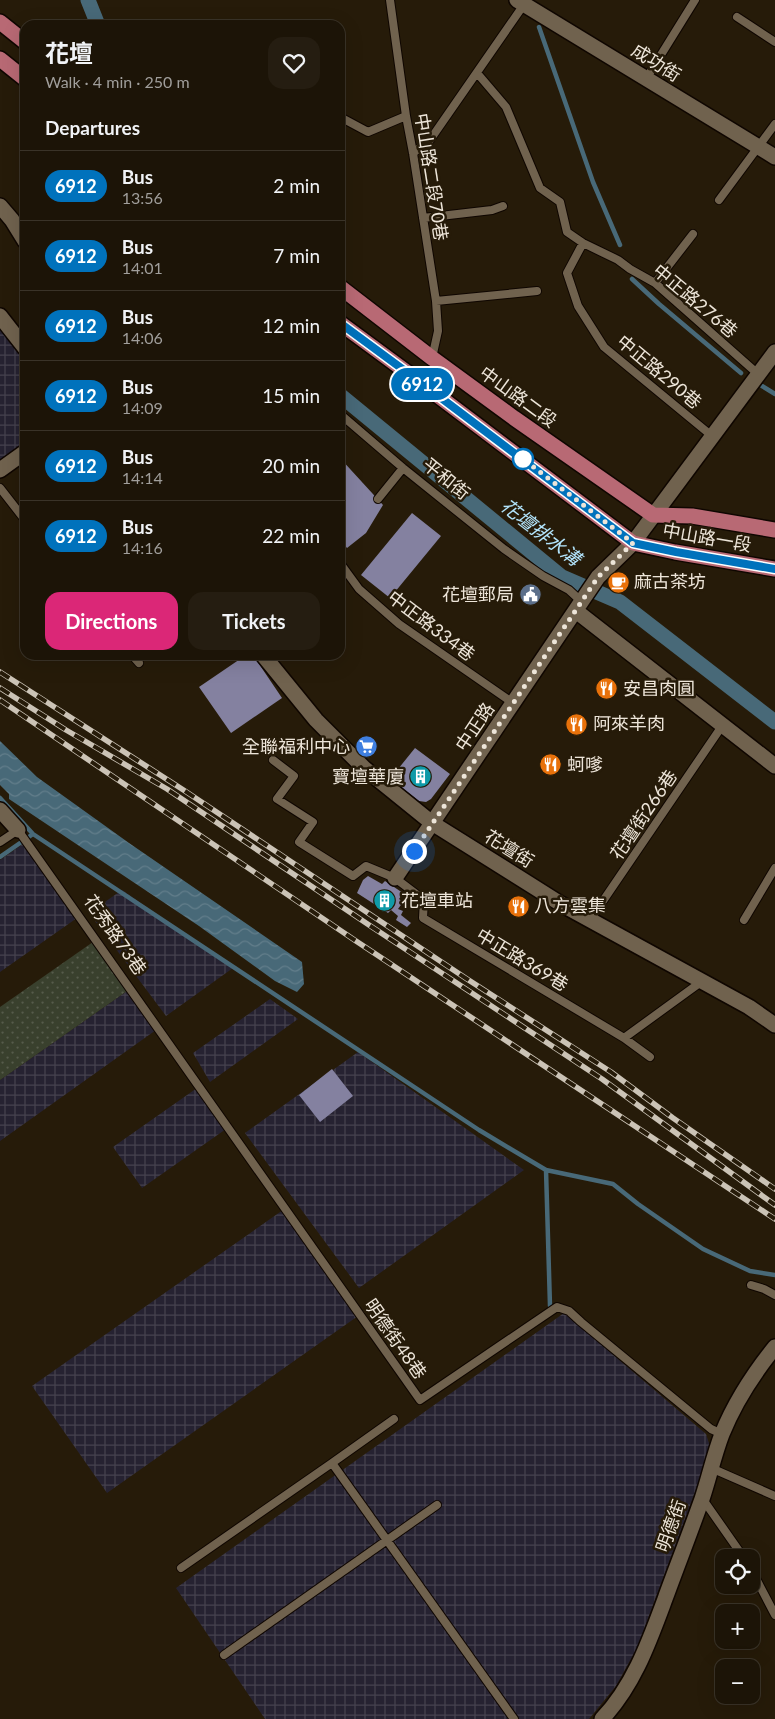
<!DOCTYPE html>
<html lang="en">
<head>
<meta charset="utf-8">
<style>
	body { margin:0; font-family:Lato,"Noto Sans TC",sans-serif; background:#251d11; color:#f1f3f6; height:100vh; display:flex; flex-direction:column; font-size:19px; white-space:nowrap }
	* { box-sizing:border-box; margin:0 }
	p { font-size:16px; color:#a09e9b }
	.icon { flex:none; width:28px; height:28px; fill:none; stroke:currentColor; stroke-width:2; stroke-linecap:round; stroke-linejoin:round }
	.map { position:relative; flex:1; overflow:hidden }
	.sheet { position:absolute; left:20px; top:20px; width:325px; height:640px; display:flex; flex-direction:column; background:#1c1407; border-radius:15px; box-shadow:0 5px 20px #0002,0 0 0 1px #3a3328 }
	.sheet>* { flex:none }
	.badge { padding:0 10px; border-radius:16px; font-size:18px; line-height:32px }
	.tools { position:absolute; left:715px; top:1549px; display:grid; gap:10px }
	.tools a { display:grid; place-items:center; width:45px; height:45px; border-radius:10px; background:#1c1407; box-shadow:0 5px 20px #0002,0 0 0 1px #3a3328; font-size:25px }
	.you { position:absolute; width:25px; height:25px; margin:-12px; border:4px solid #fff; border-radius:50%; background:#1a73e8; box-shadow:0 0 0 8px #1a73e833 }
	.map>.badge { position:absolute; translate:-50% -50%; box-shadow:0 0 0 2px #fff }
	h2 { padding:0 25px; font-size:19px; line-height:45px }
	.round { display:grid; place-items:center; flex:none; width:52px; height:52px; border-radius:15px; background:#251d11 }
	.overview { display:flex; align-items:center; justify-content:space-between; height:85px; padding:0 25px }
	h1 { font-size:24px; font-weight:700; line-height:38px }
	.action { display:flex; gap:10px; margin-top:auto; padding:10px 25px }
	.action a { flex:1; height:58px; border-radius:15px; background:#db2777; color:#fff; font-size:20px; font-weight:700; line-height:58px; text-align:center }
	.action a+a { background:#251d11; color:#f1f3f6 }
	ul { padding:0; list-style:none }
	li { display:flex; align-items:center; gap:15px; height:70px; padding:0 25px; border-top:1px solid #3a3328 }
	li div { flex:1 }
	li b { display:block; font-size:19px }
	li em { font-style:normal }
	li .badge { min-width:55px; font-weight:700; text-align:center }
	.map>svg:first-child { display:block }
	.industrial { fill:url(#industrial-grid) }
	.green { fill:url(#green-dots) }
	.water { fill:url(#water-waves) }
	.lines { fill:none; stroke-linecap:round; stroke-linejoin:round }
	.stream { stroke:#486978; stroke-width:4.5 }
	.canal { stroke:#486978; stroke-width:15 }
	.building { fill:#8481a0 }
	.service-casing { stroke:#0f0600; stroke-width:10 }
	.minor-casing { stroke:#0f0600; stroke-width:18 }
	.tertiary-casing { stroke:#0f0600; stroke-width:18 }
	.primary-casing { stroke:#0f0600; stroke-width:18 }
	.service { stroke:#70624e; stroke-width:8 }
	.minor { stroke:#70624e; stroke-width:15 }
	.tertiary { stroke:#70624e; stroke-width:15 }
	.primary { stroke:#b86974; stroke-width:15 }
	.rail-casing { stroke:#cbc3b6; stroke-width:5.5 }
	.rail { stroke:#261b09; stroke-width:4; stroke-dasharray:11; stroke-linecap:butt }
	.line-casing { stroke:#fff; stroke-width:11 }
	.line { stroke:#0072bc; stroke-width:8 }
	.walk { stroke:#ede5d9; stroke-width:5; stroke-dasharray:0 9 }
	.stop-dot { fill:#fff; stroke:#0072bc; stroke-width:2.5 }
	.labels { text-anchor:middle; stroke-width:5; stroke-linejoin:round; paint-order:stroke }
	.street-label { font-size:18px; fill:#ede5d9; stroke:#261b09 }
	.poi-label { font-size:18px; fill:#ede5d9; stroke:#261b09; text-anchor:start }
	.water-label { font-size:19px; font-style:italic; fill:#b3e5fd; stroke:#261b09 }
</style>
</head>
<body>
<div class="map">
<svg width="775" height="1719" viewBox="0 0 775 1719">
	<defs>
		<pattern id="industrial-grid" width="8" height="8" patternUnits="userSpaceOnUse" patternTransform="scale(1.25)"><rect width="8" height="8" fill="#262231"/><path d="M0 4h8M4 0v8" fill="none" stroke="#46424e"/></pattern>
		<pattern id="green-dots" width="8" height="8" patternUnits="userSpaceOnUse" patternTransform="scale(1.25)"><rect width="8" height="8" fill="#39402d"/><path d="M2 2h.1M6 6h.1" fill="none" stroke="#565b4b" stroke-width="1.8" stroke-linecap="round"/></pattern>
		<pattern id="water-waves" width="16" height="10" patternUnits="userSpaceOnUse" patternTransform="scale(1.25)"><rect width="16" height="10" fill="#486978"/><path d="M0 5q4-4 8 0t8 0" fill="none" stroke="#637e8b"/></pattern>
	</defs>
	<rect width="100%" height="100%" fill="#261b09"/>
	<!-- industrial -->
	<path class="industrial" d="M0 322 25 351V444L0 463Z
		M23 844 77 918 0 972V860Z
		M122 890 233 968 166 1016 89 913Z
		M127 991 156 1030 0 1141V1080Z
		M270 999 298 1019 210 1082 193 1053Z
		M358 1052 524 1170 359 1288 245 1133Z
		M197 1088 226 1129 142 1188 113 1147Z
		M283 1210 358 1316 107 1493 32 1386Z
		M564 1313 706 1434 711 1449 637 1648 616 1686 589 1719H265L176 1588Z"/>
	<!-- green -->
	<path class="green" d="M93 942 127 991 0 1080V1007Z"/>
	<!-- water -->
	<path class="water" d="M0 741 37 777 129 843 302 962 304 984 297 992 275 981 199 926 9 799V794L0 785Z"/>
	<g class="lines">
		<!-- stream -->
		<path class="stream" d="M539 27 593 182 620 245
			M632 279 659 304 741 373
			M762 386 775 394
			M0 798 33 834 479 1130 546 1170 550 1306
			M0 857 33 834
			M546 1170 613 1184 638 1204 703 1249 750 1271 775 1275"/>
		<!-- canal -->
		<path class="canal" d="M88 0 98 25
			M340 395 562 577 620 602 775 722"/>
	</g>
	<!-- building -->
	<path class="building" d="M340 458 383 505 366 533 347 548 340 540Z
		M412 513 441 536 390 598 361 575Z
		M246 655H253L282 698 231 733 199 687Z
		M415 748 450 774 431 799 426 802 419 801 390 779Z
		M368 876 382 884 385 881 403 893 399 899 403 902 398 909 403 911 401 915 411 923 407 927 396 920 398 916 391 910 388 913 357 893 363 880Z
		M332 1069 353 1096 320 1122 299 1095Z"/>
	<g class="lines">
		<defs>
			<path id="service" d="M390 0 406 116 413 153 436 301 438 331 432 358
				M737 17 775 42
				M477 73 506 107 540 188 560 202 567 232 583 243 618 260 630 269 655 283 758 374
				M646 79 695 0
				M340 117 368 132 406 116
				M413 153 430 140 525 3
				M719 200 775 124
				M423 218 492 210 503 206
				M583 243 567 273 578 306 604 347 712 436
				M655 283 693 234
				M436 301 537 291
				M340 414 403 468 504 549 543 576 569 590 582 602
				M0 488 25 520
				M378 499 403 468
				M340 563 359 589 399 624 513 703
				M132 655 139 663
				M273 760 294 776 277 799 313 822 299 842 353 876 366 866 395 878 424 900 423 918 624 1038 650 1057
				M0 842 18 830 420 1400 557 1307 569 1311 581 1322 711 1429 722 1434
				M590 920 722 726
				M744 920 775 868
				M624 1038 701 982
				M751 1285 764 1289 775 1295
				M332 1463 394 1419
				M711 1468 775 1496
				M702 1498 744 1558
				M181 1568 332 1463 514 1719
				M751 1569 775 1615
				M224 1655 437 1505"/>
			<path id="minor" d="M517 0 775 157
				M0 206 12 220 25 241
				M0 316 25 348
				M576 611 775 766
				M0 810 18 830
				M395 878 598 577 633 543 775 352
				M602 1719C634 1685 649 1642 665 1599 677 1566 690 1533 702 1499 709 1478 714 1455 722 1434 735 1402 754 1373 775 1347"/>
			<path id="tertiary" d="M0 470 25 452
				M263 655 316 720 364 768 432 823 561 904 749 1007 775 1025"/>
			<path id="primary" d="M0 22 25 42
				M0 59 25 79
				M340 287 432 358 514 418 653 515 692 516 775 530
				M340 323 416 379 633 543 675 552 775 569"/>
		</defs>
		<!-- service casing -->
		<use href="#service" class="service-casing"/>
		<!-- minor casing -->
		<use href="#minor" class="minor-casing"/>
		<!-- tertiary casing -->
		<use href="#tertiary" class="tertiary-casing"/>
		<!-- primary casing -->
		<use href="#primary" class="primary-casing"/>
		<!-- service -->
		<use href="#service" class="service"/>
		<!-- minor -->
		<use href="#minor" class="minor"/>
		<!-- tertiary -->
		<use href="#tertiary" class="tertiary"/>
		<!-- primary -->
		<use href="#primary" class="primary"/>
		<defs>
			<path id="rail" d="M0 672 185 791 467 979 611 1072 673 1118 775 1189
				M0 688 66 730 167 789 369 925 602 1079 775 1205
				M0 700 356 941 775 1219"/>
		</defs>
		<!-- rail casing -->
		<use href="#rail" class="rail-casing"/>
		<!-- rail -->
		<use href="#rail" class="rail"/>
	</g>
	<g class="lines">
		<defs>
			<path id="line" d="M340 323 416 379 633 543 676 552 775 569"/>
		</defs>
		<!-- line casing -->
		<use href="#line" class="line-casing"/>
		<!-- line -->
		<use href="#line" class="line"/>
		<!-- walk -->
		<path class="walk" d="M414 851 598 577 633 543 523 459"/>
	</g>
	<!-- icons -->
	<defs>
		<symbol id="cafe-disc" viewBox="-11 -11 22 22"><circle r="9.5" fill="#e8710a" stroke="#261b09"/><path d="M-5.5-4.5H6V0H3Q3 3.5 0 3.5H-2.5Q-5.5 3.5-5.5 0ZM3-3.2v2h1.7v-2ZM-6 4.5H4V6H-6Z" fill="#fff"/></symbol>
		<symbol id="civic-disc" viewBox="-11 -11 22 22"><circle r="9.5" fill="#5c6f8a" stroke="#261b09"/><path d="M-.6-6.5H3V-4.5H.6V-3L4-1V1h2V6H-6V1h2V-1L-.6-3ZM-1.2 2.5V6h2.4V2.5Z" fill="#fff"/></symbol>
		<symbol id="restaurant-disc" viewBox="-11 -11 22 22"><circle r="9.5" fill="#e8710a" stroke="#261b09"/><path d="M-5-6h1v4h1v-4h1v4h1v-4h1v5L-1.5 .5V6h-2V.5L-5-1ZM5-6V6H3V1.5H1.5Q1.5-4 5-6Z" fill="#fff"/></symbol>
		<symbol id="supermarket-disc" viewBox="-11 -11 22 22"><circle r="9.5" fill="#3f7fe0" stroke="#261b09"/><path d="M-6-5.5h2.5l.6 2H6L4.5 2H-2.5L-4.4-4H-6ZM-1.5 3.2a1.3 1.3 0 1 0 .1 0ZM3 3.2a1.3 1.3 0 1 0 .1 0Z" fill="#fff"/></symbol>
		<symbol id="building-disc" viewBox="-11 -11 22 22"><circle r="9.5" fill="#0f9aa8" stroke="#261b09"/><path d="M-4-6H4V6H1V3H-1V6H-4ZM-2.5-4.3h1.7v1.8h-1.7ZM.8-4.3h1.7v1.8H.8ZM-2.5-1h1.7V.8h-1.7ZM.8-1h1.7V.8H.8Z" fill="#fff"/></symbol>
	</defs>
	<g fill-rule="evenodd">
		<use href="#cafe-disc" x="606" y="570" width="25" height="25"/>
		<use href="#civic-disc" x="518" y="582" width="25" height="25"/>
		<use href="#restaurant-disc" x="594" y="676" width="25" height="25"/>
		<use href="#restaurant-disc" x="564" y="712" width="25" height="25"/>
		<use href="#supermarket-disc" x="354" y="734" width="25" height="25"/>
		<use href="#restaurant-disc" x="538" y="752" width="25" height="25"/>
		<use href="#building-disc" x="408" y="764" width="25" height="25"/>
		<use href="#building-disc" x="372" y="888" width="25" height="25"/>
		<use href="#restaurant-disc" x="506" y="894" width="25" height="25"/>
	</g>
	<!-- markers -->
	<circle class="stop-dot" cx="523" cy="459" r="10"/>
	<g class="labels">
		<!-- street labels -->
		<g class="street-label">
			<text transform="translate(656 63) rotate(32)" y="6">成功街</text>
			<text transform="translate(431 177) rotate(81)" y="6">中山路二段70巷</text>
			<text transform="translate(695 301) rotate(40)" y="6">中正路276巷</text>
			<text transform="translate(659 372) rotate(40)" y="6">中正路290巷</text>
			<text transform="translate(518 397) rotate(36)" y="6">中山路二段</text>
			<text transform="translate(446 479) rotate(39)" y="6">平和街</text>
			<text transform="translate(707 538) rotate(10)" y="6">中山路一段</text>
			<text transform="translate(431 626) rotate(37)" y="6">中正路334巷</text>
			<text transform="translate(475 727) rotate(-56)" y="6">中正路</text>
			<text transform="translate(644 815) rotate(-56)" y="6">花壇街266巷</text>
			<text transform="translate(509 849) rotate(32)" y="6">花壇街</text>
			<text transform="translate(115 935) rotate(55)" y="6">花秀路73巷</text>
			<text transform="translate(522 960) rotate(31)" y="6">中正路369巷</text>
			<text transform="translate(395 1339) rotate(55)" y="6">明德街48巷</text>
			<text transform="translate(671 1526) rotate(-70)" y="6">明德街</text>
		</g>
		<!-- poi labels -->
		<g class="poi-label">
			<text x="634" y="588">麻古茶坊</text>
			<text x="514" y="601" text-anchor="end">花壇郵局</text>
			<text x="623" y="695">安昌肉圓</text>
			<text x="593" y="730">阿來羊肉</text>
			<text x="350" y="753" text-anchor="end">全聯福利中心</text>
			<text x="567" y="771">蚵嗲</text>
			<text x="404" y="783" text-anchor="end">寶壇華廈</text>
			<text x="401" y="907">花壇車站</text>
			<text x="534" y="912">八方雲集</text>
		</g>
		<!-- water labels -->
		<g class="water-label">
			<text transform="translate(541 532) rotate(38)" y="7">花壇排水溝</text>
		</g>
	</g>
</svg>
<div class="tools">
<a><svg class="icon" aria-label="locate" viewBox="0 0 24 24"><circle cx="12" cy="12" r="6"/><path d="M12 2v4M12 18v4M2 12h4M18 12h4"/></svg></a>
<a>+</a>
<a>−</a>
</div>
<div class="you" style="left:414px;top:851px"></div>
<b class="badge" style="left:422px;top:384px;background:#0072bc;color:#fff">6912</b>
<section class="sheet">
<div class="overview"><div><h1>花壇</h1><p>Walk · 4 min · 250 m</p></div><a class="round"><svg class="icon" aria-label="heart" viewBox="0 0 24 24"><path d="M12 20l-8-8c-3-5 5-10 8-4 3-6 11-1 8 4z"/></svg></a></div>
<h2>Departures</h2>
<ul>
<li><span class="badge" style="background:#0072bc;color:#fff">6912</span><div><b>Bus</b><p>13:56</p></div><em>2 min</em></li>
<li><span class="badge" style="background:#0072bc;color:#fff">6912</span><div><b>Bus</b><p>14:01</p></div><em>7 min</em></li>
<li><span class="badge" style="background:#0072bc;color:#fff">6912</span><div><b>Bus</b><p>14:06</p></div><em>12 min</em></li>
<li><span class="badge" style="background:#0072bc;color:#fff">6912</span><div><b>Bus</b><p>14:09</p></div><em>15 min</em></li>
<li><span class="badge" style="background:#0072bc;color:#fff">6912</span><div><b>Bus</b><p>14:14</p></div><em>20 min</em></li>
<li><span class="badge" style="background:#0072bc;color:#fff">6912</span><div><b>Bus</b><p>14:16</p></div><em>22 min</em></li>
</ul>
<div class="action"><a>Directions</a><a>Tickets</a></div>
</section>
</div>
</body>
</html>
